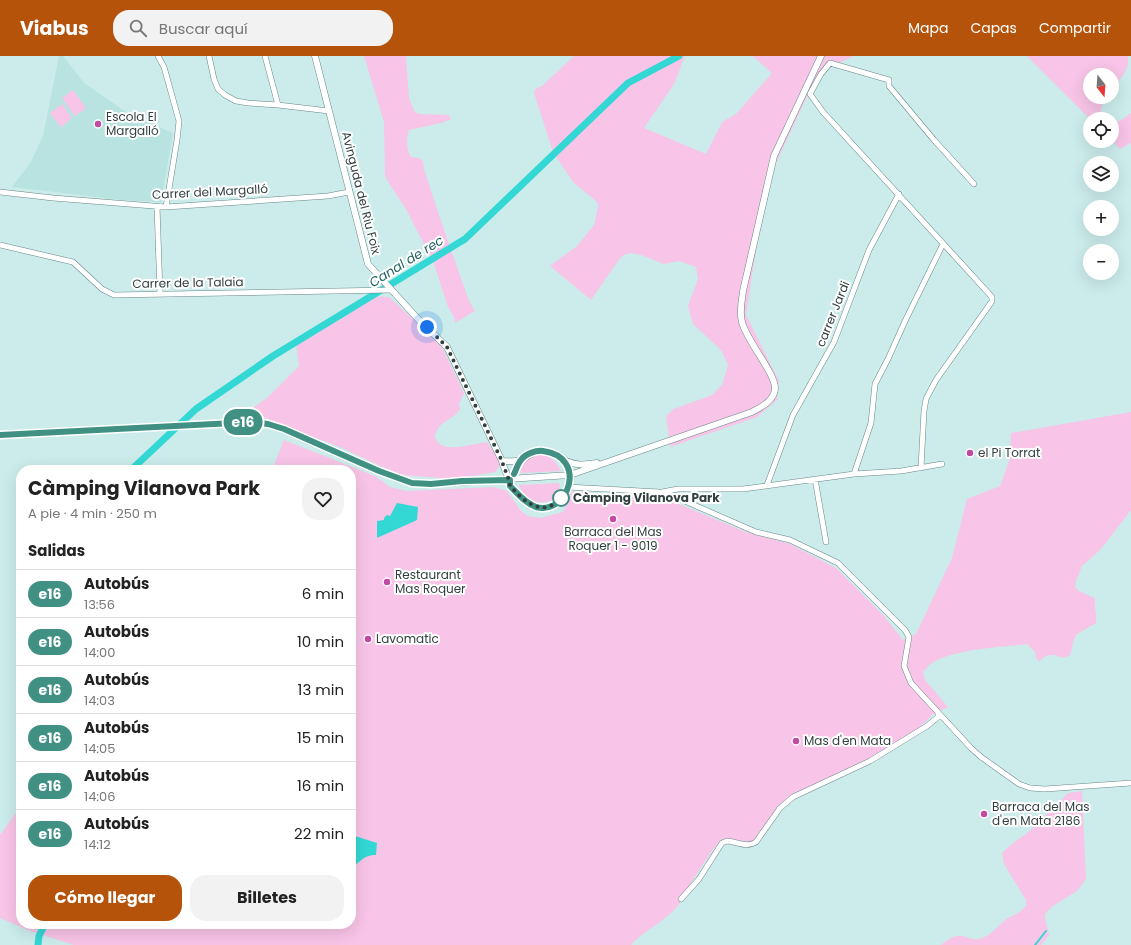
<!DOCTYPE html>
<html lang="es">
<head>
<meta charset="utf-8">
<style>
	body { margin:0; font-family:Poppins,sans-serif; background:#f2f2f2; color:#222; height:100vh; display:flex; flex-direction:column; font-size:15px; white-space:nowrap }
	* { box-sizing:border-box; margin:0 }
	p { font-size:13px; color:#767676 }
	.icon { flex:none; width:22px; height:22px; fill:none; stroke:currentColor; stroke-width:2; stroke-linecap:round; stroke-linejoin:round }
	.map { position:relative; flex:1; overflow:hidden }
	.details { position:absolute; left:16px; top:409px; width:340px; height:464px; display:flex; flex-direction:column; background:#fff; border-radius:16px; box-shadow:0 4px 16px #0002 }
	.details>* { flex:none }
	.badge { padding:0 8px; border-radius:13px; font-size:14px; line-height:26px }
	.needle { width:26px; rotate:163deg }
	.buttons { position:absolute; left:1083px; top:12px; display:grid; gap:8px }
	.buttons a { display:grid; place-items:center; width:36px; height:36px; border-radius:50%; background:#fff; box-shadow:0 4px 16px #0002; font-size:20px }
	.you { position:absolute; width:20px; height:20px; margin:-10px; border:3px solid #fff; border-radius:50%; background:#1a73e8; box-shadow:0 0 0 6px #1a73e833 }
	.map>.badge { position:absolute; translate:-50% -50%; box-shadow:0 0 0 2px #fff }
	h2 { padding:0 12px; font-size:15px; line-height:36px }
	.round { display:grid; place-items:center; flex:none; width:42px; height:42px; border-radius:16px; background:#f2f2f2 }
	.head { display:flex; align-items:center; justify-content:space-between; height:68px; padding:0 12px }
	h1 { font-size:19px; font-weight:700; line-height:30px }
	.button { display:flex; gap:8px; margin-top:auto; padding:8px 12px }
	.button a { flex:1; height:46px; border-radius:16px; background:#b45309; color:#fff; font-size:16px; font-weight:700; line-height:46px; text-align:center }
	.button a+a { background:#f2f2f2; color:#222 }
	ul { padding:0; list-style:none }
	li { display:flex; align-items:center; gap:12px; height:48px; padding:0 12px; border-top:1px solid #e0e0e0 }
	li div { flex:1 }
	li b { display:block; font-size:15px }
	li em { font-style:normal }
	li .badge { min-width:44px; font-weight:700; text-align:center }
	header { display:flex; align-items:center; gap:24px; box-sizing:border-box; height:56px; padding:0 20px; background:#b45309; color:#fff }
	header strong { font-size:19px }
	nav { display:flex; gap:22px; margin-inline-start:auto; font-size:14px }
	.search { width:280px; height:36px; background:#f2f2f2; display:flex; align-items:center; gap:10px; box-sizing:border-box; padding:0 14px; border-radius:16px; color:#767676; font-size:15px }
	.map>svg:first-child { display:block }
	.built { fill:#b8e3e1 }
	.green { fill:#f8c4e7 }
	.water { fill:#33d8d5 }
	.lines { fill:none; stroke-linecap:round; stroke-linejoin:round }
	.stream { stroke:#33d8d5; stroke-width:2 }
	.canal { stroke:#33d8d5; stroke-width:7 }
	.minor-casing { stroke:#698786; stroke-width:6 }
	.tertiary-casing { stroke:#698786; stroke-width:7 }
	.minor { stroke:#fff; stroke-width:5 }
	.tertiary { stroke:#fff; stroke-width:6 }
	.line-casing { stroke:#fff; stroke-width:9 }
	.line { stroke:#409183; stroke-width:6 }
	.walk { stroke:#323f3f; stroke-width:4; stroke-dasharray:0 7.2 }
	.poi-dot { fill:#c04ba3; stroke:#fff; stroke-width:1.5 }
	.stop-dot { fill:#fff; stroke:#409183; stroke-width:2 }
	.labels { text-anchor:middle; stroke-width:4; stroke-linejoin:round; paint-order:stroke }
	.poi-label { font-size:12px; fill:#323f3f; stroke:#fff; text-anchor:start }
	.street-label { font-size:12px; fill:#323f3f; stroke:#fff }
	.stop-label { font-size:12px; font-weight:bold; fill:#323f3f; stroke:#fff; text-anchor:start }
	.water-label { font-size:13px; font-style:italic; fill:#236261; stroke:#fff }
</style>
</head>
<body>
<header>
<strong>Viabus</strong>
<div class="search"><svg class="icon" aria-label="search" viewBox="0 0 24 24"><circle cx="10" cy="10" r="6"/><path d="M15 15l6 6"/></svg>Buscar aquí</div>
<nav><a>Mapa</a><a>Capas</a><a>Compartir</a></nav>
</header>
<div class="map">
<svg width="1131" height="889" viewBox="0 0 1131 889">
	<rect width="100%" height="100%" fill="#cbeceb"/>
	<!-- built -->
	<path class="built" d="M59 0H63L84 27 129 58 173 77 161 146 122 144 12 131 31 106 43 80Z"/>
	<!-- green -->
	<path class="green" d="M364 0H406L409 43 415 56 419 58 449 59 451 63 441 67 409 74C406 83 406 93 411 101L419 102 423 105 424 113 442 168 469 245 475 255 455 267 454 261 448 251 434 208 407 155 387 124 385 119 384 66Z
		M574 0H685L674 28 644 72 706 98 722 66 736 58 772 17 755 2 752 0H853L817 19 766 129 746 259 779 325 777 344 757 361 670 391 666 360 674 353 712 339 722 329 728 309 721 294 693 268 688 250 698 223 696 211 679 205 664 208 641 199 631 197 626 198 622 200 616 208 591 244 550 210 577 190 594 169 598 151 597 146 573 126 553 96 534 37 536 32 541 31Z
		M1027 0H1128C1130 14 1120 23 1112 33V19H1090V41H1106C1102 48 1098 57 1104 63H1090Z
		M73 34 86 52 75 60 62 42Z
		M62 48 72 62 61 71 50 57Z
		M1131 57V87L1120 93 1112 85V67L1120 65Z
		M366 240 389 241 441 289 464 337 459 348 460 353C455 362 445 364 439 371 436 375 433 381 437 385 446 398 475 387 487 386L498 403 500 409 495 416 456 423 400 419 342 392 263 361 255 355 254 351 267 342 299 310 296 287Z
		M1131 356V454L1101 493 1082 510 1076 525 1075 531 1079 535 1095 542C1094 551 1097 558 1096 567L1077 578 1074 583 1070 599C1061 604 1062 601 1054 599 1049 598 1042 602 1039 606L1036 601 1035 596 1027 588C998 592 965 592 937 604 931 607 927 611 923 616L925 624 948 651 932 659 920 671 866 705 786 743 752 786C741 786 732 782 722 783L714 792 684 837C678 861 646 871 631 889H74L30 875 0 862V779L16 757 21 745V868H351V414H272L284 384 375 420 390 431 406 435 494 431 507 435 521 455 528 460 540 462 563 456 572 435 667 443 746 476 790 488 836 512 883 559 900 580 902 584 916 578 952 502 967 443 1000 430 1010 402 1011 377Z
		M540 397C551 401 556 405 561 415L520 417C523 404 527 401 540 397Z
		M559 427C565 447 537 451 525 441 523 438 521 433 519 429Z
		M1082 735 1086 823 1077 835 1053 850 1045 858C1044 865 1048 871 1049 879L1041 889H941C948 883 956 877 966 881 970 882 974 884 978 883 990 881 997 871 1005 864 1008 861 1013 860 1016 858 1020 856 1023 853 1026 850V844L1004 808 1002 797 1014 786 1026 778 1038 767 1068 737Z"/>
	<!-- water -->
	<path class="water" d="M397 447 418 451 417 464 377 482V465L384 464V462L387 459 390 460Z
		M355 780 377 787 376 799C363 799 361 806 351 812V792Z"/>
	<g class="lines">
		<!-- stream -->
		<path class="stream" d="M1035 889 1046 875"/>
		<!-- canal -->
		<path class="canal" d="M131 414 196 353 273 300 465 183 628 27 679 0
			M38 889 39 880 45 868"/>
		<defs>
			<path id="minor" d="M158 0 164 11 179 65 177 84 166 151
				M209 0 214 23 218 33 225 39 236 45 248 47 278 49 329 55
				M265 0 278 49
				M0 136 53 142 166 151 328 140 349 136
				M157 150 160 238
				M0 189 73 206 102 233 114 239 391 234
				M921 412 924 355 926 343 936 324 988 251 992 245V241L823 56 810 38 821 18 830 7 889 24V30L934 84 974 128
				M854 418 871 367 875 328 888 303 906 263 943 188
				M815 423 826 486
				M767 429 793 359 834 286 869 194 899 138
				M568 431 659 436 671 439 756 476 790 484 838 507 905 574 909 581 904 610 911 627 971 692 981 701 1019 728 1030 732 1045 733 1131 727
				M662 436 678 433H743L854 418 901 415 942 408
				M681 843 699 823 722 787 727 785C737 786 747 792 756 786L780 752 793 741 870 705 927 670 938 661V657"/>
			<path id="tertiary" d="M315 0 368 208 418 263 447 291 502 405C504 413 509 421 510 430 518 438 525 447 536 451 568 460 588 400 543 395 533 394 528 401 520 404 515 406 508 405 502 405
				M0 379 253 366 268 368 284 373 394 421 412 427 431 428 570 419 752 356C761 351 774 345 775 333 776 318 746 284 742 266 739 255 742 245 743 235L774 100 821 0
				M563 403C574 410 585 409 597 407
				M510 424 514 418 520 404"/>
		</defs>
		<!-- minor casing -->
		<use href="#minor" class="minor-casing"/>
		<!-- tertiary casing -->
		<use href="#tertiary" class="tertiary-casing"/>
		<!-- minor -->
		<use href="#minor" class="minor"/>
		<!-- tertiary -->
		<use href="#tertiary" class="tertiary"/>
	</g>
	<g class="lines">
		<defs>
			<path id="line" d="M0 379 253 366 268 368 284 373 379 415 412 427 431 428 462 425 510 424V430C518 438 525 447 536 451 568 460 589 401 543 395 536 394 525 398 521 404 518 407 516 414 514 418"/>
		</defs>
		<!-- line casing -->
		<use href="#line" class="line-casing"/>
		<!-- line -->
		<use href="#line" class="line"/>
		<!-- walk -->
		<path class="walk" d="M427 271 447 291 502 405C504 413 509 421 510 430 524 445 542 463 561 442"/>
	</g>
	<!-- markers -->
	<g class="poi-dot">
		<circle cx="98" cy="68" r="4"/>
		<circle cx="970" cy="397" r="4"/>
		<circle cx="613" cy="463" r="4"/>
		<circle cx="387" cy="526" r="4"/>
		<circle cx="368" cy="583" r="4"/>
		<circle cx="796" cy="685" r="4"/>
		<circle cx="984" cy="758" r="4"/>
	</g>
	<circle class="stop-dot" cx="561" cy="442" r="8"/>
	<g class="labels">
		<!-- poi labels -->
		<g class="poi-label">
			<text x="106" y="65">Escola El<tspan x="106" dy="14">Margalló</tspan></text>
			<text x="978" y="401">el Pi Torrat</text>
			<text x="613" y="480" text-anchor="middle">Barraca del Mas<tspan x="613" dy="14">Roquer 1 - 9019</tspan></text>
			<text x="395" y="523">Restaurant<tspan x="395" dy="14">Mas Roquer</tspan></text>
			<text x="376" y="587">Lavomatic</text>
			<text x="804" y="689">Mas d'en Mata</text>
			<text x="992" y="755">Barraca del Mas<tspan x="992" dy="14">d'en Mata 2186</tspan></text>
		</g>
		<!-- street labels -->
		<g class="street-label">
			<text transform="translate(210 136) rotate(-3)" y="4">Carrer del Margalló</text>
			<text transform="translate(361 137) rotate(76)" y="4">Avinguda del Riu Foix</text>
			<text transform="translate(188 227) rotate(-1)" y="4">Carrer de la Talaia</text>
			<text transform="translate(833 258) rotate(-68)" y="4">carrer Jardi</text>
		</g>
		<!-- stop labels -->
		<g class="stop-label">
			<text x="573" y="446">Càmping Vilanova Park</text>
		</g>
		<!-- water labels -->
		<g class="water-label">
			<text transform="translate(406 205) rotate(-32)" y="5">Canal de rec</text>
		</g>
	</g>
</svg>
<div class="buttons">
<a><svg class="needle" viewBox="-14 -14 28 28"><path d="M0-13l5 13h-10z" fill="#e53935"/><path d="M0 13l5-13h-10z" fill="#767676"/></svg></a>
<a><svg class="icon" aria-label="locate" viewBox="0 0 24 24"><circle cx="12" cy="12" r="6"/><path d="M12 2v4M12 18v4M2 12h4M18 12h4"/></svg></a>
<a><svg class="icon" aria-label="layers" viewBox="0 0 24 24"><path d="M12 4l9 5-9 5-9-5zM3 14l9 5 9-5"/></svg></a>
<a>+</a>
<a>−</a>
</div>
<div class="you" style="left:427px;top:271px"></div>
<b class="badge" style="left:243px;top:366px;background:#409183;color:#fff">e16</b>
<section class="details">
<div class="head"><div><h1>Càmping Vilanova Park</h1><p>A pie · 4 min · 250 m</p></div><a class="round"><svg class="icon" aria-label="heart" viewBox="0 0 24 24"><path d="M12 20l-8-8c-3-5 5-10 8-4 3-6 11-1 8 4z"/></svg></a></div>
<h2>Salidas</h2>
<ul>
<li><span class="badge" style="background:#409183;color:#fff">e16</span><div><b>Autobús</b><p>13:56</p></div><em>6 min</em></li>
<li><span class="badge" style="background:#409183;color:#fff">e16</span><div><b>Autobús</b><p>14:00</p></div><em>10 min</em></li>
<li><span class="badge" style="background:#409183;color:#fff">e16</span><div><b>Autobús</b><p>14:03</p></div><em>13 min</em></li>
<li><span class="badge" style="background:#409183;color:#fff">e16</span><div><b>Autobús</b><p>14:05</p></div><em>15 min</em></li>
<li><span class="badge" style="background:#409183;color:#fff">e16</span><div><b>Autobús</b><p>14:06</p></div><em>16 min</em></li>
<li><span class="badge" style="background:#409183;color:#fff">e16</span><div><b>Autobús</b><p>14:12</p></div><em>22 min</em></li>
</ul>
<div class="button"><a>Cómo llegar</a><a>Billetes</a></div>
</section>
</div>
</body>
</html>
